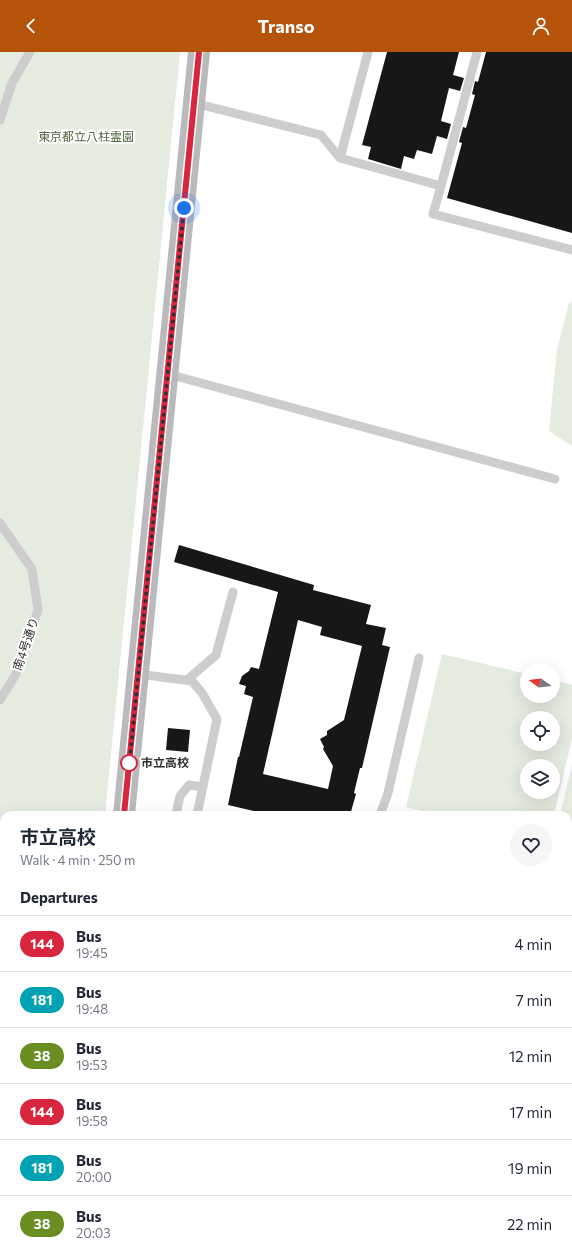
<!DOCTYPE html>
<html lang="en">
<head>
<meta charset="utf-8">
<style>
	body { margin:0; font-family:Commissioner,"Noto Sans JP",sans-serif; background:#f6f6f7; color:#1f2937; height:100vh; display:flex; flex-direction:column; font-size:15px; white-space:nowrap }
	* { box-sizing:border-box; margin:0 }
	p { font-size:13px; color:#747a83 }
	.icon { flex:none; width:22px; height:22px; fill:none; stroke:currentColor; stroke-width:2; stroke-linecap:round; stroke-linejoin:round }
	.map { position:relative; flex:1; overflow:hidden }
	.drawer { position:absolute; left:0px; top:759px; width:572px; height:448px; display:flex; flex-direction:column; background:#fff; border-radius:12px 12px 0 0; box-shadow:0 4px 16px #0002 }
	.drawer>* { flex:none }
	.badge { padding:0 8px; border-radius:13px; font-size:14px; line-height:26px }
	.needle { width:26px; rotate:285deg }
	.tools { position:absolute; left:520px; top:611px; display:grid; gap:8px }
	.tools a { display:grid; place-items:center; width:40px; height:40px; border-radius:50%; background:#fff; box-shadow:0 4px 16px #0002; font-size:20px }
	.you { position:absolute; width:20px; height:20px; margin:-10px; border:3px solid #fff; border-radius:50%; background:#1a73e8; box-shadow:0 0 0 6px #1a73e833 }
	.map>.badge { position:absolute; translate:-50% -50%; box-shadow:0 0 0 2px #fff }
	h2 { padding:0 20px; font-size:15px; line-height:36px }
	.round { display:grid; place-items:center; flex:none; width:42px; height:42px; border-radius:21px; background:#f6f6f7 }
	.head { display:flex; align-items:center; justify-content:space-between; height:68px; padding:0 20px }
	h1 { font-size:19px; font-weight:700; line-height:30px }
	ul { padding:0; list-style:none }
	li { display:flex; align-items:center; gap:12px; height:56px; padding:0 20px; border-top:1px solid #e0e1e3 }
	li div { flex:1 }
	li b { display:block; font-size:15px }
	li em { font-style:normal }
	li .badge { min-width:44px; font-weight:700; text-align:center }
	header { display:flex; justify-content:space-between; align-items:center; height:52px; padding:0 20px; background:#b45309; color:#fff; font-size:18px; font-weight:700 }
	.map>svg:first-child { display:block }
	.green { fill:#e4ebdf; fill-rule:evenodd }
	.building { fill:#171717; fill-rule:evenodd }
	.lines { fill:none; stroke-linecap:round; stroke-linejoin:round }
	.path { stroke:#cacaca; stroke-width:2.5; stroke-dasharray:2 2; stroke-linecap:butt }
	.lane { stroke:#cdcdcd; stroke-width:9 }
	.street { stroke:#cdcdcd; stroke-width:17 }
	.secondary { stroke:#bababa; stroke-width:22 }
	.line-casing { stroke:#fff; stroke-width:9 }
	.line { stroke:#d7263d; stroke-width:6 }
	.walk { stroke:#303030; stroke-width:4; stroke-dasharray:0 7.2 }
	.stop-dot { fill:#fff; stroke:#d7263d; stroke-width:2 }
	.labels { text-anchor:middle; stroke-width:4; stroke-linejoin:round; paint-order:stroke }
	.park-label { font-size:12px; fill:#4e6840; stroke:#fff }
	.street-label { font-size:12px; fill:#303030; stroke:#fff }
	.stop-label { font-size:12px; font-weight:bold; fill:#303030; stroke:#fff; text-anchor:start }
</style>
</head>
<body>
<header><svg class="icon" aria-label="back" viewBox="0 0 24 24"><path d="M15 5l-7 7 7 7"/></svg>Transo<svg class="icon" aria-label="person" viewBox="0 0 24 24"><circle cx="12" cy="8" r="4"/><path d="M4 21q1-7 8-7t8 7"/></svg></header>
<div class="map">
<svg width="572" height="1207" viewBox="0 0 572 1207">
	<rect width="100%" height="100%" fill="#fff"/>
	<!-- green -->
	<path class="green" d="M0 0H180L105 763H4V1203H59V1207H0Z
		M572 250V394L549 379 557 298 569 251Z
		M442 602 527 622V644H553V628L572 633V687L554 763H438L406 755ZM527 666H553V692H527ZM527 714H553V740H527Z
		M572 712V967L568 965V763H560Z
		M568 1022 572 1024V1207H450L451 1203H568Z"/>
	<!-- building -->
	<path class="building" d="M387 0H459L453 23 464 26 460 39 449 36 441 69 451 72 447 87 437 84 432 102 417 98 414 107 404 104 401 117 368 107 371 95 362 93Z
		M486 0H572V181L447 146 462 91 459 90 463 75 466 76 475 43 472 42 475 29 478 30Z
		M179 493 314 533 313 538 371 553 366 572 386 576 382 593 390 595 362 716H360L354 741 356 742 350 763H271L228 753 238 705H239L253 645 244 642 246 634 239 632 242 624 249 619 251 615 259 617 278 540 174 510ZM298 568 322 575 320 583 362 594 344 668 327 679V683L320 687 324 695 323 697 333 714 328 737 263 722Z
		M168 676 190 678 188 700 166 698Z"/>
	<g class="lines">
		<!-- path -->
		<path class="path" d="M568 1046 572 1048
			M568 1139 572 1136
			M568 1157 572 1169
			M568 1198 569 1196 572 1195
			M544 1203 564 1207"/>
		<!-- lane -->
		<path class="lane" d="M194 51 321 83 340 106 441 134 477 0
			M0 68 12 31 30 0
			M340 106 368 0
			M441 134 433 162 572 198
			M168 322 555 427
			M0 471 32 517 38 558 16 622 0 648
			M138 622 192 629 202 641 217 667 197 763
			M187 628 216 603 233 540
			M176 763 180 744 189 733 203 735
			M380 763 388 741 419 606"/>
		<!-- street -->
		<path class="street" d="M568 1002 572 1003"/>
		<!-- secondary -->
		<path class="secondary" d="M124 763 199 0
			M81 1207V1203"/>
	</g>
	<g class="lines">
		<defs>
			<path id="line" d="M124 763 199 0"/>
		</defs>
		<!-- line casing -->
		<use href="#line" class="line-casing"/>
		<!-- line -->
		<use href="#line" class="line"/>
		<!-- walk -->
		<path class="walk" d="M129 711V716L184 156"/>
	</g>
	<!-- markers -->
	<circle class="stop-dot" cx="129" cy="711" r="8"/>
	<g class="labels">
		<!-- park labels -->
		<g class="park-label">
			<text x="86" y="89">東京都立八柱霊園</text>
		</g>
		<!-- street labels -->
		<g class="street-label">
			<text transform="translate(26 592) rotate(-71)" y="4">南4号通り</text>
		</g>
		<!-- stop labels -->
		<g class="stop-label">
			<text x="141" y="715">市立高校</text>
		</g>
	</g>
</svg>
<div class="tools">
<a><svg class="needle" viewBox="-14 -14 28 28"><path d="M0-13l5 13h-10z" fill="#e53935"/><path d="M0 13l5-13h-10z" fill="#747a83"/></svg></a>
<a><svg class="icon" aria-label="locate" viewBox="0 0 24 24"><circle cx="12" cy="12" r="6"/><path d="M12 2v4M12 18v4M2 12h4M18 12h4"/></svg></a>
<a><svg class="icon" aria-label="layers" viewBox="0 0 24 24"><path d="M12 4l9 5-9 5-9-5zM3 14l9 5 9-5"/></svg></a>
</div>
<div class="you" style="left:184px;top:156px"></div>
<section class="drawer">
<div class="head"><div><h1>市立高校</h1><p>Walk · 4 min · 250 m</p></div><a class="round"><svg class="icon" aria-label="heart" viewBox="0 0 24 24"><path d="M12 20l-8-8c-3-5 5-10 8-4 3-6 11-1 8 4z"/></svg></a></div>
<h2>Departures</h2>
<ul>
<li><span class="badge" style="background:#d7263d;color:#fff">144</span><div><b>Bus</b><p>19:45</p></div><em>4 min</em></li>
<li><span class="badge" style="background:#00a3b4;color:#fff">181</span><div><b>Bus</b><p>19:48</p></div><em>7 min</em></li>
<li><span class="badge" style="background:#6b8e23;color:#fff">38</span><div><b>Bus</b><p>19:53</p></div><em>12 min</em></li>
<li><span class="badge" style="background:#d7263d;color:#fff">144</span><div><b>Bus</b><p>19:58</p></div><em>17 min</em></li>
<li><span class="badge" style="background:#00a3b4;color:#fff">181</span><div><b>Bus</b><p>20:00</p></div><em>19 min</em></li>
<li><span class="badge" style="background:#6b8e23;color:#fff">38</span><div><b>Bus</b><p>20:03</p></div><em>22 min</em></li>
</ul>
</section>
</div>
</body>
</html>
